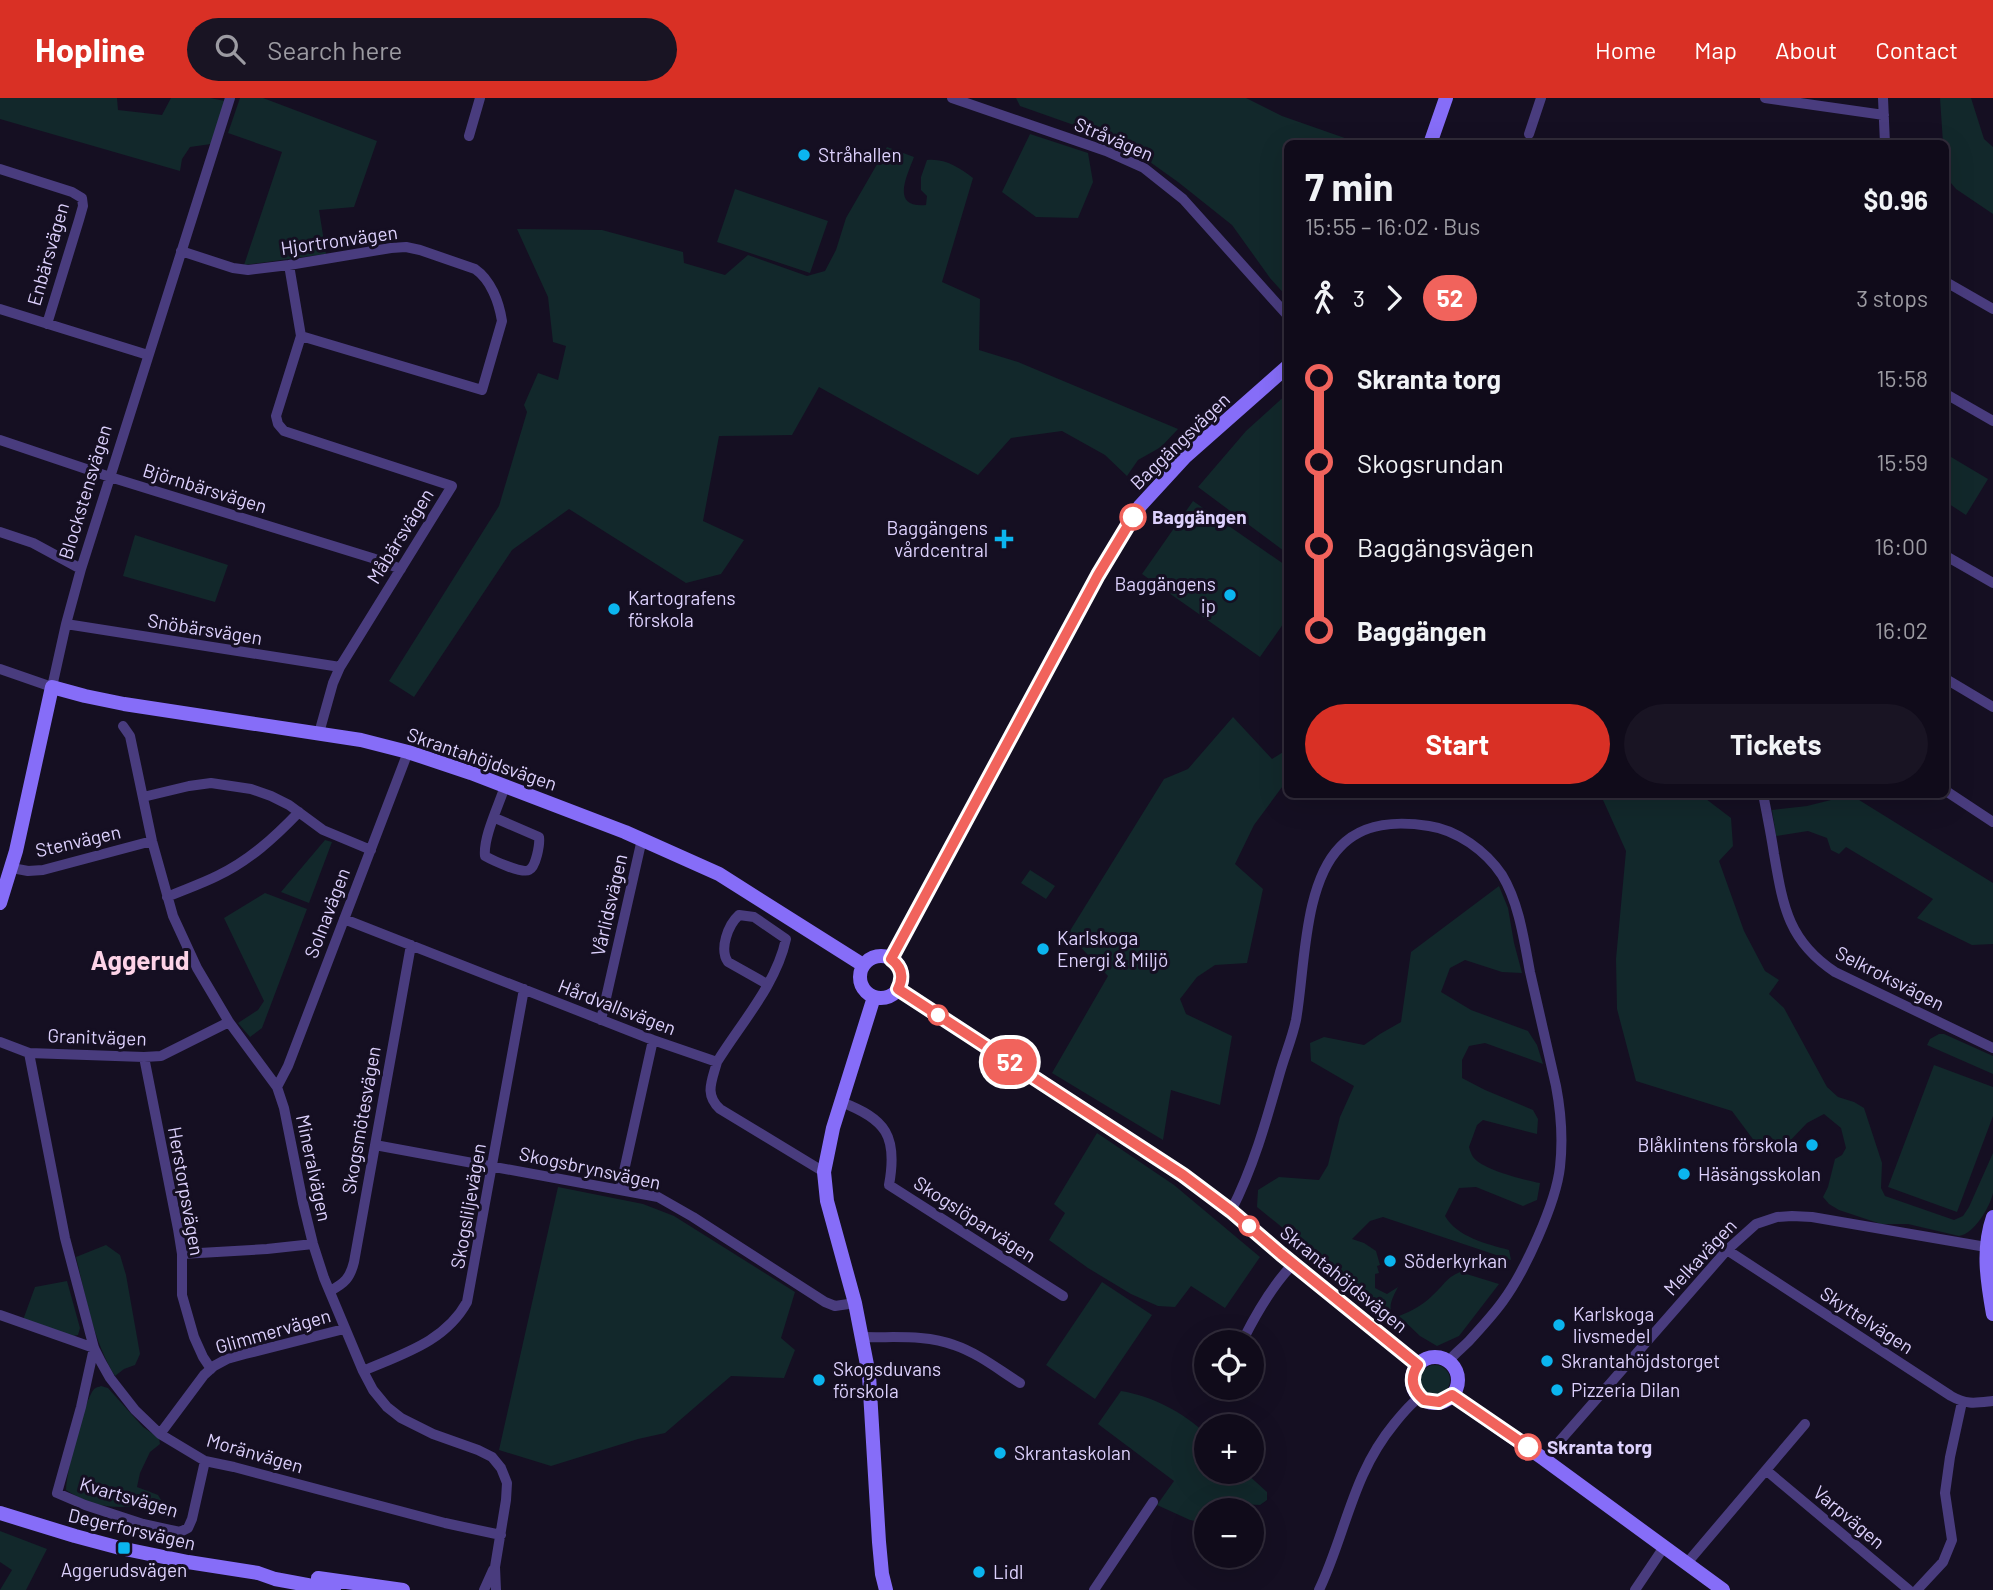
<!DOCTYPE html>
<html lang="en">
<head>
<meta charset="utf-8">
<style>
	body { margin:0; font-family:Barlow,sans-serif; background:#191423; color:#f1f3f6; height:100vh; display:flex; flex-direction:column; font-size:26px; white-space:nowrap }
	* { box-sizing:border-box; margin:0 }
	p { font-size:23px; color:#9c9ba2 }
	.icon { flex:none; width:38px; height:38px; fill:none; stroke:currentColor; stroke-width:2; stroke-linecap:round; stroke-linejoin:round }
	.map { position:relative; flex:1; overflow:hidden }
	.panel { position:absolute; left:1284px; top:42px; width:665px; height:658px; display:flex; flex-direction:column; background:#100b1a; border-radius:10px; box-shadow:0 7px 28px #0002,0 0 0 2px #302b39 }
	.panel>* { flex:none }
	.badge { padding:0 14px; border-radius:23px; font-size:24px; line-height:46px }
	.tools { position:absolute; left:1194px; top:1232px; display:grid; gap:14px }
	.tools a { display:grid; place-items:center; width:70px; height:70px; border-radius:50%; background:#100b1a; box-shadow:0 7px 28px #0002,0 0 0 2px #302b39; font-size:35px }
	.map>.badge { position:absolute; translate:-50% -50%; box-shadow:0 0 0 4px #fff }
	.legs { display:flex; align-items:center; gap:10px; height:77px; padding:0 21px; font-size:23px }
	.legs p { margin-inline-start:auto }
	.head { display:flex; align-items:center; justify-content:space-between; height:119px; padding:0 21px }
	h1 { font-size:38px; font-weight:700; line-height:52px }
	.primary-button { display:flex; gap:14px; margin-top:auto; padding:14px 21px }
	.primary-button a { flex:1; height:80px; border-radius:42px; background:#d93025; color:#fff; font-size:28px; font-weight:700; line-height:80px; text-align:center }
	.primary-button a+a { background:#191423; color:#f1f3f6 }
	ul { padding:0 21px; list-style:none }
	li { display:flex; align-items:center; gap:24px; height:84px; font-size:26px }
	li i { display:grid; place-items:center; width:10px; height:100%; margin:0 9px; background:currentColor }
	li i::after { content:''; width:18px; height:18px; margin:-9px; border:5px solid; border-radius:50%; background:#100b1a }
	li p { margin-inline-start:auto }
	li:first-child i { background:linear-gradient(#0000 50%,currentColor 0) }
	li:last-child i { background:linear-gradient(currentColor 50%,#0000 0) }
	header { display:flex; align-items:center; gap:42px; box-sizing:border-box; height:98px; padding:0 35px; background:#d93025; color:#fff }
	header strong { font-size:33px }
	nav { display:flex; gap:38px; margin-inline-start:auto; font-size:24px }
	.search { width:490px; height:63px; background:#191423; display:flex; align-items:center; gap:18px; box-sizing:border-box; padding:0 24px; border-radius:38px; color:#9c9ba2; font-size:26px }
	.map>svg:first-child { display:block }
	.green { fill:#12282b }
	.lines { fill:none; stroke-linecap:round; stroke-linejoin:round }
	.street { stroke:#493c7e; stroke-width:10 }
	.secondary { stroke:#866df8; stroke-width:14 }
	.line-1-casing { stroke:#fff; stroke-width:16 }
	.line-1 { stroke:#f1635c; stroke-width:10 }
	.poi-dot { fill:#0bb5ef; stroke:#150f22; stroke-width:2.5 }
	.stop-1-dot { fill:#fff; stroke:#f1635c; stroke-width:3.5 }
	.labels { text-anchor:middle; stroke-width:6; stroke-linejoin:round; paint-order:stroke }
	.street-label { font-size:19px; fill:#ddd1fd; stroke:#150f22 }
	.poi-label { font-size:19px; fill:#ddd1fd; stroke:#150f22; text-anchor:start }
	.stop-label { font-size:19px; font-weight:bold; fill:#ddd1fd; stroke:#150f22; text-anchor:start }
	.district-label { font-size:26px; font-weight:bold; fill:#fdd3e7; stroke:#150f22 }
</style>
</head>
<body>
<header>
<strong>Hopline</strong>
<div class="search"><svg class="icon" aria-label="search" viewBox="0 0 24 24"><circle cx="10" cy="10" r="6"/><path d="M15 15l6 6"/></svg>Search here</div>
<nav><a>Home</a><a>Map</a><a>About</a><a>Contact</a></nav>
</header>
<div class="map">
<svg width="1993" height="1492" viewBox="0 0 1993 1492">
	<rect width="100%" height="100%" fill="#150f22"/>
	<!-- green -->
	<path class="green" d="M0 0H117L118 12 162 17 171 0H210L225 3 211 46 190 49 182 61 180 73 0 21Z
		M240 0H263L377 43 354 109 319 112 326 156 244 167 282 54 228 35Z
		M1016 0H1246L1282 18 1359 45 1288 46V200L1270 180 1232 127 1178 84 1122 44 1020 8Z
		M1940 0H1971L1984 41 1993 49V119V116L1956 91 1946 79V46L1943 45Z
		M1030 36 1088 55 1093 84 1078 120 1036 119 1002 94Z
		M887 49 914 59C907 78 890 110 926 107L927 98 921 92V79L927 62C945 60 960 70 973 80L942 184 980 201 979 252 1018 264 1178 331 1161 349 1138 362 1127 378 1105 357 1062 333 1011 340 978 377 819 289 792 337 719 338 703 423 744 442 721 476 686 485 569 411 512 452 414 599 389 583 499 408 527 314 524 307 538 275 558 282 566 248 553 244 548 199 517 131 602 132 683 154 684 165 725 177 748 157 807 178 825 173 836 152 846 120Z
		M735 91 828 123 810 175 717 144Z
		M1288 295V456L1198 389 1246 333Z
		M1946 356 1988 381 1966 417 1946 404Z
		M1193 403 1288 469V519L1260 559 1142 476Z
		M135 437 228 467 215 504 123 478Z
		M1233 619 1272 661 1288 651V681L1254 727 1235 766 1263 791 1247 865 1215 867 1197 879 1180 901 1186 916 1232 938 1220 1007 1171 992 1163 1042 1052 975 1108 878 1068 836 1164 681 1188 671Z
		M1582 697H1708L1706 701 1731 720 1733 748 1719 763 1744 833 1765 873 1779 882 1769 896 1784 910 1827 989 1838 999 1854 1004 1864 1010 1882 1065 1881 1090 1885 1098 1954 1122 1963 1118 1969 1109 1993 1055C1993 1067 1993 1083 1993 1095 1990 1109 1974 1136 1959 1138L1908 1126H1881L1839 1112 1829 1106 1823 1099 1828 1089 1835 1061 1842 1057 1846 1050 1841 1030 1824 1016 1807 1025 1785 1048H1779L1770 1038 1758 1048 1732 1013 1636 983 1617 911 1616 861 1626 753 1603 702Z
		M1851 697 1993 785V846L1972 847 1917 820 1933 801 1846 749 1839 756 1831 752 1827 740 1808 733 1776 738 1772 712 1807 708Z
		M325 742 332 744 309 805 281 794Z
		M1030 772 1055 788 1046 801 1021 785Z
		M1499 788 1508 810 1514 845 1522 875 1502 874 1465 862 1450 870 1441 894 1471 912 1528 933 1537 947 1543 966 1485 945 1469 948 1462 962V980L1485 992 1533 1012 1538 1021 1537 1036 1483 1022 1477 1027 1469 1049C1470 1052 1471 1056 1473 1059 1483 1072 1524 1082 1540 1085L1537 1102 1523 1108 1476 1089 1459 1090 1445 1118C1457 1139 1487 1146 1509 1152L1511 1162 1383 1119 1370 1123 1352 1141 1364 1145 1376 1153 1380 1167 1377 1168 1379 1175 1375 1176V1190L1387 1196 1398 1189C1394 1197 1389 1205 1391 1214 1392 1221 1396 1225 1396 1232L1321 1171 1326 1165 1257 1109 1258 1092 1279 1079 1319 1082 1328 1067 1340 1019 1354 988 1311 963 1310 945 1324 939 1364 947 1380 936 1401 924 1411 854Z
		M265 795 307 811 262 930 250 939 238 925 258 912 264 903 224 820Z
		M1939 936H1944L1993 958V976L1927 947 1930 941Z
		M1934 967 1993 989V1018L1957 1114 1888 1089Z
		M1097 1035 1174 1087 1260 1159 1225 1210 1191 1188 1175 1209 1158 1208 1131 1196 1088 1170 1049 1142 1065 1115 1054 1106Z
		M558 1089 643 1106 674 1118 795 1194 781 1240 795 1252 784 1280 731 1278 665 1335 638 1341 551 1368 499 1352Z
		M106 1147 120 1157 126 1177 140 1256 135 1267 124 1271 115 1278C93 1242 86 1200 76 1159Z
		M1460 1174 1499 1186 1459 1238 1437 1248 1420 1238 1399 1218C1412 1213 1423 1207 1434 1196 1445 1186 1446 1180 1460 1174Z
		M67 1183 80 1230 78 1237 73 1238 23 1222 35 1189Z
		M1102 1184 1152 1217 1095 1301 1046 1267Z
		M1420 1282a15 15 0 1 1 30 0a15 15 0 1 1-30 0Z
		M101 1288 108 1290 143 1329 159 1340 160 1346 150 1354 140 1375 137 1389 158 1397 161 1402C127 1413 96 1412 66 1392 67 1372 82 1311 92 1294 95 1289 96 1290 101 1288Z
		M1121 1293C1152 1298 1183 1314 1206 1336V1374H1245L1267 1394V1402L1260 1407 1239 1406 1233 1412H1206L1205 1425 1190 1422 1157 1407 1174 1383 1098 1326Z
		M0 1433 47 1451 26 1492H0L12 1472 0 1464Z"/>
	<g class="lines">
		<!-- street -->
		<path class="street" d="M952 0 1106 53 1144 70 1183 101 1288 218
			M1765 0 1884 17
			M1883 0 1885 46
			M1529 36 1541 0
			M469 38 480 0
			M0 71 72 94 82 100 83 108 79 122 47 226
			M181 153 233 170 248 172 289 167 391 150 406 149 420 152 475 171C491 182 499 204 502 223L482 292 301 238
			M289 167 301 238 276 318 278 326 284 333 452 388 340 569 333 585 319 635
			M1946 184 1993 211
			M0 211 148 257
			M1946 296 1993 323
			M0 342 110 379 372 460 401 471
			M0 434 33 445 81 471
			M1946 458 1993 485
			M66 526 340 569
			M0 571 52 589 66 526 81 471 230 0
			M1946 581 1993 609
			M123 628 130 638 152 743 173 818 197 870 229 924 277 989 284 1010 303 1105 313 1146 324 1180 363 1273 373 1292 387 1309 401 1320 433 1336 478 1352 492 1359 501 1370 507 1385 506 1402 495 1469 496 1492
			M1946 693 1993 724
			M1763 696C1767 716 1771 736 1774 756 1783 808 1788 843 1835 874L1993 950
			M143 699 189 688 211 685 251 691 271 698 289 707 323 732 371 752
			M495 720 539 739C540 746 536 769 529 772 522 776 492 762 485 758 483 739 499 707 505 688
			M12 770 28 773 43 772 152 743
			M167 799C183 792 201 786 217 778 249 763 275 739 299 714
			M344 821 653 942 717 964C712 983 704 996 720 1011L824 1074
			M601 922 642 741
			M0 944 29 955 144 959 161 958 229 924
			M29 955 65 1140 94 1250 101 1264 110 1280 135 1312 160 1336 205 1363 234 1369 445 1425 501 1437
			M144 959 178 1131 182 1156V1197L194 1239 203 1259 211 1271
			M717 964C741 925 776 887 786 841L754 819 739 817C728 827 719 851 728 864L767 886
			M277 989 288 968 408 654
			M841 1004C886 1021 898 1038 889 1087L1063 1198
			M375 1047 658 1099 693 1119 825 1204 835 1208 855 1205
			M620 1091 653 942
			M1231 1113C1253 1070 1266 1024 1279 978 1284 959 1292 941 1296 922 1305 872 1303 787 1340 749 1363 724 1397 723 1429 728 1457 732 1486 753 1502 777 1519 805 1524 842 1530 874 1539 912 1547 950 1556 988 1561 1014 1563 1042 1560 1069 1556 1105 1525 1173 1503 1203 1493 1217 1480 1231 1468 1244 1461 1251 1454 1256 1449 1263
			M1727 1152 1951 1298C1967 1307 1975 1305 1993 1303
			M182 1156 267 1151 313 1146
			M330 1193C345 1185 350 1180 354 1164L411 847
			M0 1217 94 1250 81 1309 57 1395 85 1407 143 1426 180 1434 188 1430 192 1421 205 1363
			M863 1239C892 1240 926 1236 954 1247 978 1255 999 1272 1020 1285
			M1244 1244V1240C1257 1214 1273 1187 1293 1166
			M363 1273C402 1256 445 1244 467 1204L524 891
			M160 1336 204 1277 214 1268 227 1261 245 1256 344 1231
			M1544 1361 1727 1152 1756 1126 1777 1119 1792 1118 1812 1119 1986 1149
			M1767 1373 1909 1492
			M1687 1465 1805 1326
			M484 1492 493 1472
			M1094 1492 1153 1404
			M1319 1492C1346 1435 1352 1377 1394 1326 1402 1316 1410 1306 1420 1299
			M1635 1492 1664 1449
			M1917 1492 1943 1464 1952 1442 1945 1395 1950 1359 1962 1304"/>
		<!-- secondary -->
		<path class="secondary" d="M1430 46 1446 0
			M0 805 16 753 52 589 85 598 124 606 361 642 408 654 471 675 625 734 719 776 863 867
			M860 879a21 21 0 1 1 42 0a21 21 0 1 1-42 0Z
			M891 861 1098 477 1140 408 1185 359 1288 268
			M898 891 1183 1077 1231 1113 1281 1156 1418 1267
			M874 899 833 1030 824 1074 827 1103 855 1205 869 1277 879 1444 882 1476 886 1492
			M1993 1119C1982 1151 1987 1182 1993 1216
			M1412 1282a23 23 0 1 1 46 0a23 23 0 1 1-46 0Z
			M1452 1297 1544 1361 1723 1492
			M0 1415 75 1438 120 1450 188 1464 258 1475 275 1481 334 1492
			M318 1480 403 1492"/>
	</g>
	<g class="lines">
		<defs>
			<path id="line-1" d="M1133 419 1098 477 891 861C902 869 904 879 898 891L1183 1077 1231 1113 1281 1156 1418 1267C1409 1280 1412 1292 1424 1302L1439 1304 1452 1297 1528 1349"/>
		</defs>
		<!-- line-1 casing -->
		<use href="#line-1" class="line-1-casing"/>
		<!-- line-1 -->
		<use href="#line-1" class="line-1"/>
	</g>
	<!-- markers -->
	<g class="poi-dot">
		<circle cx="804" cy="57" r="7"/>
		<path d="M1000.5 430.5h7v7h7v7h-7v7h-7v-7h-7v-7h7z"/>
		<circle cx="1230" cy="497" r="7"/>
		<circle cx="614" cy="511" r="7"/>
		<circle cx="1043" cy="851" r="7"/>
		<circle cx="1812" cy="1047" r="7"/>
		<circle cx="1684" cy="1076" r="7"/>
		<circle cx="1390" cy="1163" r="7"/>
		<circle cx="1559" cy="1227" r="7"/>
		<circle cx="1547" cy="1263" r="7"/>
		<circle cx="819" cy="1282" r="7"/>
		<circle cx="1557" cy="1292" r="7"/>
		<circle cx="1000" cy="1355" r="7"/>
		<rect x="117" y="1443" width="14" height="14" rx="3.5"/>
		<circle cx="979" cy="1474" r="7"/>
	</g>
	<g class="stop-1-dot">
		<circle cx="1133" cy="419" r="12"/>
		<circle cx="938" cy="917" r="9"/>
		<circle cx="1249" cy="1128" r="9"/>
		<circle cx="1528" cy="1349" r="12"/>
	</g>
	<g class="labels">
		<!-- street labels -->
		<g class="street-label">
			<text transform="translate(1114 41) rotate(23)" y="7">Stråvägen</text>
			<text transform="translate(339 142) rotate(-8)" y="7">Hjortronvägen</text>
			<text transform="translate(48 156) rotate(-74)" y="7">Enbärsvägen</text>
			<text transform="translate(1180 343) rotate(-44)" y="7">Baggängsvägen</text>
			<text transform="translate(205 390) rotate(17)" y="7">Björnbärsvägen</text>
			<text transform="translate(85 394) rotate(-73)" y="7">Blockstensvägen</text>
			<text transform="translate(400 438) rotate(-58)" y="7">Måbärsvägen</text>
			<text transform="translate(205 531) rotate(9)" y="7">Snöbärsvägen</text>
			<text transform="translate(482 661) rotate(19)" y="7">Skrantahöjdsvägen</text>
			<text transform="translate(78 743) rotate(-13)" y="7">Stenvägen</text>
			<text transform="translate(609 807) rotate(-77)" y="7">Vårlidsvägen</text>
			<text transform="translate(327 815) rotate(-69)" y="7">Solnavägen</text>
			<text transform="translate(1890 880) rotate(27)" y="7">Selkroksvägen</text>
			<text transform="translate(617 909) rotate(21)" y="7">Hårdvallsvägen</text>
			<text transform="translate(97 939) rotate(2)" y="7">Granitvägen</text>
			<text transform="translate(361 1022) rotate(-80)" y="7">Skogsmötesvägen</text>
			<text transform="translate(314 1070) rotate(78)" y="7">Mineralvägen</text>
			<text transform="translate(590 1070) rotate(12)" y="7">Skogsbrynsvägen</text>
			<text transform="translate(186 1093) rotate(80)" y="7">Herstorpsvägen</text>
			<text transform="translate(468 1108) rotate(-80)" y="7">Skogsliljevägen</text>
			<text transform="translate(975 1121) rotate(33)" y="7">Skogslöparvägen</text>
			<text transform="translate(1700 1159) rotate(-47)" y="7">Melkavägen</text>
			<text transform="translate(1344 1181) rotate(39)" y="7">Skrantahöjdsvägen</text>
			<text transform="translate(1867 1222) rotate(33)" y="7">Skyttelvägen</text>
			<text transform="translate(273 1233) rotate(-16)" y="7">Glimmervägen</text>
			<text transform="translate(255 1355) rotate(16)" y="7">Moränvägen</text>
			<text transform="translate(129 1399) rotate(16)" y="7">Kvartsvägen</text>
			<text transform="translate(1849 1419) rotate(40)" y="7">Varpvägen</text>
			<text transform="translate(132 1431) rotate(13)" y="7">Degerforsvägen</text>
		</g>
		<!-- poi labels -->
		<g class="poi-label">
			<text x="818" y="64">Stråhallen</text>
			<text x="988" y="437" text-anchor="end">Baggängens<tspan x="988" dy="22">vårdcentral</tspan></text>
			<text x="1216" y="493" text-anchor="end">Baggängens<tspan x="1216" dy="22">ip</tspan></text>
			<text x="628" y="507">Kartografens<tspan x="628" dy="22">förskola</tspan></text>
			<text x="1057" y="847">Karlskoga<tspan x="1057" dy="22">Energi &amp; Miljö</tspan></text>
			<text x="1798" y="1054" text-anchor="end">Blåklintens förskola</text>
			<text x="1698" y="1083">Häsängsskolan</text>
			<text x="1404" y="1170">Söderkyrkan</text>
			<text x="1573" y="1223">Karlskoga<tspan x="1573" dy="22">livsmedel</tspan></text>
			<text x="1561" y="1270">Skrantahöjdstorget</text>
			<text x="833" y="1278">Skogsduvans<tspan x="833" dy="22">förskola</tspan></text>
			<text x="1571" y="1299">Pizzeria Dilan</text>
			<text x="1014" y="1362">Skrantaskolan</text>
			<text x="124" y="1479" text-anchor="middle">Aggerudsvägen</text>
			<text x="993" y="1481">Lidl</text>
		</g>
		<!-- stop labels -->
		<g class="stop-label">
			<text x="1152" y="426">Baggängen</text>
			<text x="1547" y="1356">Skranta torg</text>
		</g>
		<!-- district labels -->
		<g class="district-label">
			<text x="140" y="872">Aggerud</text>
		</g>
	</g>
</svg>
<div class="tools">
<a><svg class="icon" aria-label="locate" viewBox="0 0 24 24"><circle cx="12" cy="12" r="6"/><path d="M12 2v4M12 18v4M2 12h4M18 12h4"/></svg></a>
<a>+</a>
<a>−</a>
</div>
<b class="badge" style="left:1010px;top:964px;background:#f1635c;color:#fff">52</b>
<section class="panel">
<div class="head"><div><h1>7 min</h1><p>15:55 – 16:02 · Bus</p></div><b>$0.96</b></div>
<div class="legs"><svg class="icon" aria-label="walk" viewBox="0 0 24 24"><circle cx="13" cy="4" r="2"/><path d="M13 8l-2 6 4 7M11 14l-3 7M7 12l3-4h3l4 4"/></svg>3<svg class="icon" aria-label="forward" viewBox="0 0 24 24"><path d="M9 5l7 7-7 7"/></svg><b class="badge" style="background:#f1635c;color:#fff">52</b><p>3 stops</p></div>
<ul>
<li><i style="color:#f1635c"></i><b>Skranta torg</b><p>15:58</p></li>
<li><i style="color:#f1635c"></i><span>Skogsrundan</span><p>15:59</p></li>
<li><i style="color:#f1635c"></i><span>Baggängsvägen</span><p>16:00</p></li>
<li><i style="color:#f1635c"></i><b>Baggängen</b><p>16:02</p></li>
</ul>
<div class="primary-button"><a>Start</a><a>Tickets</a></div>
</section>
</div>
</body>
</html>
